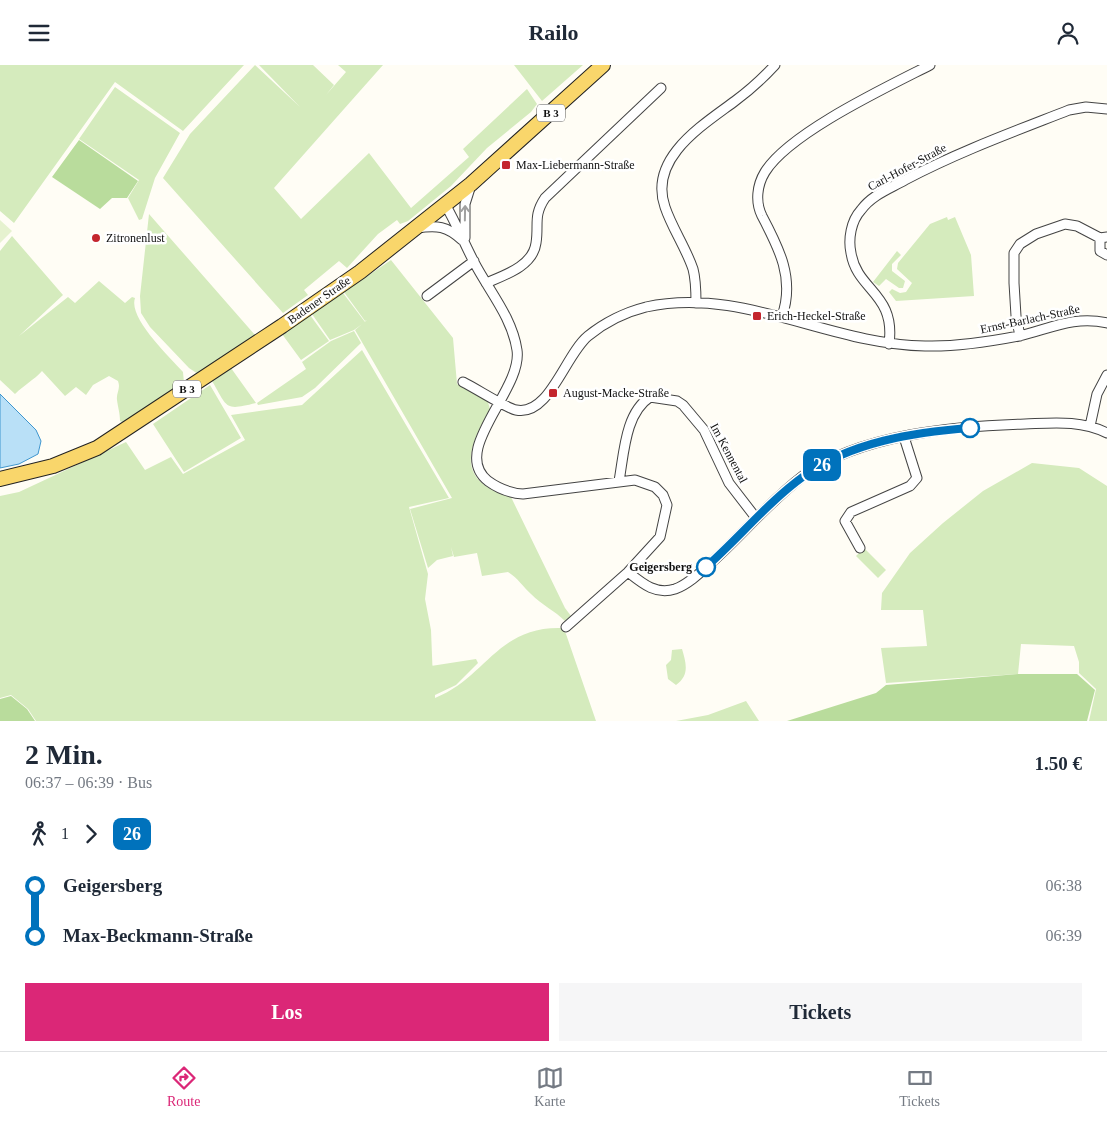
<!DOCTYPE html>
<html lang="de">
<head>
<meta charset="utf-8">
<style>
	body { margin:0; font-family:Georgia,serif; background:#f6f6f7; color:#1f2937; height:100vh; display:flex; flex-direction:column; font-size:19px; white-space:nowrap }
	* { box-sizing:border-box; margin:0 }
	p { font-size:16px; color:#747a83 }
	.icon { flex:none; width:28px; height:28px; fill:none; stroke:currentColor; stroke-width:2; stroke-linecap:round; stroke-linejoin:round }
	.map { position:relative; height:656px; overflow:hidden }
	.details { display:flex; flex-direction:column; background:#fff; flex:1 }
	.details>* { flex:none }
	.badge { padding:0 10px; border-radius:8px; font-size:18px; line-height:32px }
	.map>.badge { position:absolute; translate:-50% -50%; box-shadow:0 0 0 2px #fff }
	.legs { display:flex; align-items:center; gap:8px; height:55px; padding:0 25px; font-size:16px }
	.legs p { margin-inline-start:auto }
	.headline { display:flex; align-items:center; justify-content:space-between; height:85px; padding:0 25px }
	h1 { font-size:28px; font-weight:700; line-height:38px }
	.primary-button { display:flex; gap:10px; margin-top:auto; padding:10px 25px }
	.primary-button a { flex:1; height:58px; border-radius:0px; background:#db2777; color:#fff; font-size:20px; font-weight:700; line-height:58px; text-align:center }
	.primary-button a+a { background:#f6f6f7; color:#1f2937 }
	ul { padding:0 25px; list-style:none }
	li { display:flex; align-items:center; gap:18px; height:50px; font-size:19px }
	li i { display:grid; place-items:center; width:8px; height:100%; margin:0 6px; background:currentColor }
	li i::after { content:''; width:12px; height:12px; margin:-6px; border:4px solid; border-radius:50%; background:#fff }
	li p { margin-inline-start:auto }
	li:first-child i { background:linear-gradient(#0000 50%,currentColor 0) }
	li:last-child i { background:linear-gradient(currentColor 50%,#0000 0) }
	header { display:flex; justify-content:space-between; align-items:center; height:65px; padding:0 25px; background:#fff; font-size:22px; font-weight:700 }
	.dock { display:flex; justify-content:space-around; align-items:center; height:70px; border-top:1px solid #e0e1e3; background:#fff; font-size:14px; color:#747a83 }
	.dock a { display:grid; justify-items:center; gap:2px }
	.dock .active { color:#db2777 }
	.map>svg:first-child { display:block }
	.green { fill:#d5ebbd }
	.forest { fill:#b9dc9c }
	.pitch { fill:#e6f2cf }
	.water { fill:#b9e0f7; stroke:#3f96cf }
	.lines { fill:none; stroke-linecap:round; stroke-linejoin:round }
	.minor-casing { stroke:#444; stroke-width:11 }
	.primary-casing { stroke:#222; stroke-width:16 }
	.minor { stroke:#fff; stroke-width:9 }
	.primary { stroke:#f9d66b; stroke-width:14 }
	.oneway { stroke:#a0a0a0 }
	.line-1-casing { stroke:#fff; stroke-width:11 }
	.line-1 { stroke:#0072bc; stroke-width:8 }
	.poi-dot { fill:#c4262e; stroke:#fff; stroke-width:2 }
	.stop-1-dot { fill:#fff; stroke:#0072bc; stroke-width:2.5 }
	.labels { text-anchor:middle; stroke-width:5; stroke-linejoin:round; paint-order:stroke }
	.shield { fill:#fff; stroke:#585858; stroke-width:1 }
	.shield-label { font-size:11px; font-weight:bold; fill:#111 }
	.poi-label { font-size:12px; fill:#111; stroke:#fff; text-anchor:start }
	.street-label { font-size:12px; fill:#111; stroke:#fff }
	.stop-label { font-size:12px; font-weight:bold; fill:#111; stroke:#fff; text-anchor:end }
</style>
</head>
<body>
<header><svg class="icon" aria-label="menu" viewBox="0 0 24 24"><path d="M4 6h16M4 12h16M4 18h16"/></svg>Railo<svg class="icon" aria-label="person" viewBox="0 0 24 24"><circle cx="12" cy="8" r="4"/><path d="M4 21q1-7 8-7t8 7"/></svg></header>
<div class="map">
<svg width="1107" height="656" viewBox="0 0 1107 656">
	<rect width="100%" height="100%" fill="#fffdf5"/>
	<!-- green -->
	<path class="green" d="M0 0H244L183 66 115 17 14 158 0 146Z
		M255 0 300 42 259 0H313L334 20 326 30 346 7 338 0H383L274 123 301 154 369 88 411 143 469 92 463 84 527 24 537 39 531 47 487 83 451 121 408 156 400 159 397 155 378 169 347 203 339 196 304 225 308 230 283 248 163 113 190 69Z
		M514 0H583L542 36Z
		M115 22 180 68 155 113 142 154 139 155 128 133 139 115 79 74Z
		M149 149 255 270 198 309 189 303 150 262 141 248 140 231Z
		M947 152 948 155 955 152 971 190 974 231 896 236 889 227 892 224 900 228 906 227 912 218 897 204 898 198 930 159Z
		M12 171 63 230 19 271 68 232 75 238 99 216 125 238 132 232 135 233C128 253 169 291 183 307L184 318 124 358 120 356C120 348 118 343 117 335 116 328 121 324 118 316L109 311 93 320 86 330 76 322 65 331 42 306C34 315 24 320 15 329L0 315V186Z
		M897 186 901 190 892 199V206L905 216 903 223H899L886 214 879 221 873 217Z
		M391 195 453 273 457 319 487 334 490 344C467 384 455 416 511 432L565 543 571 551 565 556C555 546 542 540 531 529 523 522 518 513 508 507L482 511 477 488 454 492 451 482 453 491 437 495 428 503 410 444 452 433 355 265 367 255 365 256 344 227Z
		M343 228 365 257 354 265 330 275 312 249Z
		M310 250 329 276 301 295 282 269Z
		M354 266 361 278 315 323 302 332 258 340 257 338 306 304 302 297 331 276Z
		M362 285 449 433 409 442 428 509 425 534 431 565 433 616 431 601 476 594 478 598 456 620 435 630V633C486 613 497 561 562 563L566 569 596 656H36L28 644 11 630 0 633V431L19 427 126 377 145 405 171 392 183 409 245 375 231 350 302 340Z
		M231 303 256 338C224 346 228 343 212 316Z
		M210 320 241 373 184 407 153 359Z
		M1032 398 1079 403 1107 421V656H1089L1096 624 1079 608V597L1074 581 1021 579 1018 609 886 618 881 583 927 581 923 545H881L882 528 910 488 943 458 983 426Z
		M864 483 886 505 878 513 856 491Z
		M682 584C686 598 690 610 676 620L668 614 666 600 671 595 672 585Z
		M746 636 759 656H676L708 650Z"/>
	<!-- forest -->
	<path class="forest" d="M79 75 138 116 127 133H112L100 144 52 112Z
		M1018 609H1077L1095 625 1087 656H787L876 628 886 620Z
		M11 631 27 644 35 656H0V634Z"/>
	<!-- pitch -->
	<path class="pitch" d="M0 155 12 166 0 178Z"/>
	<!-- water -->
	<path class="water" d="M0 329 36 365 41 376 38 389 19 399 0 403Z"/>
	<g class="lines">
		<defs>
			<path id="minor" d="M445 139C456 158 464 178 474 197 489 226 512 252 517 285 523 325 449 385 488 416 499 424 509 428 523 429L635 415 655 422 663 430 667 440 660 472 628 507 566 562
				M417 163C437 160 447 161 462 175
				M465 173V139L471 120
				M1100 173V186L1107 190
				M486 218C505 210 533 201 536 178 539 159 533 151 545 133L661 23
				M427 231 474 196
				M696 238C696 227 696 215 693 204 686 183 672 163 665 142 648 93 703 60 735 36 750 25 763 13 775 0
				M782 251C795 214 779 183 762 151 755 137 757 120 765 107 789 68 887 22 930 0
				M1020 271 1016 251 1014 218V188L1020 179 1036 169 1065 159 1077 161 1100 173 1107 172
				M889 279C896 228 857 226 851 188 848 174 851 156 861 145 872 130 889 124 905 115 958 87 1013 67 1069 45L1086 42 1107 44
				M463 317C477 324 506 343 516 345 549 352 565 290 588 271 604 258 626 247 646 242 742 221 830 280 925 281 956 282 988 277 1019 271 1049 264 1075 250 1107 258
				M1090 361 1097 329 1107 310
				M619 416C624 389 625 348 650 332L677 336 683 340 704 365 729 418 756 453
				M860 483 845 456 851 447 910 421 917 413 904 372
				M628 507C643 519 656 530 675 524 689 519 702 506 712 497 743 469 770 436 803 411 860 369 957 361 1025 359 1054 358 1080 355 1107 368"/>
			<path id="primary" d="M0 414 53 401 97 383 282 261 360 207 471 119 603 0"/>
		</defs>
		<!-- minor casing -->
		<use href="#minor" class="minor-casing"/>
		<!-- primary casing -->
		<use href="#primary" class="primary-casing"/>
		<!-- minor -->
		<use href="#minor" class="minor"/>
		<!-- primary -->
		<use href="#primary" class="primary"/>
	</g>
	<!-- one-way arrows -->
	<defs><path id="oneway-shaft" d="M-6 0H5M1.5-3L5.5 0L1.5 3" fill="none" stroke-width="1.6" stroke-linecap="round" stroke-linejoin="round" transform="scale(1.25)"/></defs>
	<use class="oneway" href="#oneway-shaft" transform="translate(465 148) rotate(-89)"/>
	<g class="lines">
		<defs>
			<path id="line-1" d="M706 502C739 473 768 437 804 411 850 377 915 367 970 363"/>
		</defs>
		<!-- line-1 casing -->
		<use href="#line-1" class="line-1-casing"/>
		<!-- line-1 -->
		<use href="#line-1" class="line-1"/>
	</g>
	<!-- markers -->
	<g class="poi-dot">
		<rect x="501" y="95" width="10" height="10" rx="2.5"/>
		<circle cx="96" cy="173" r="5"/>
		<rect x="752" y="246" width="10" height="10" rx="2.5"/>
		<rect x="548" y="323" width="10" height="10" rx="2.5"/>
	</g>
	<g class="stop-1-dot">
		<circle cx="970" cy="363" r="9"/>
		<circle cx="706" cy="502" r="9"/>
	</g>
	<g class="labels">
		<!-- shield labels -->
		<g class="shield">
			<rect x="537" y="39.5" width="28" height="17" rx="4"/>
			<rect x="173" y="315.5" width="28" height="17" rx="4"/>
		</g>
		<g class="shield-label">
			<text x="551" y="52">B 3</text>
			<text x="187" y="328">B 3</text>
		</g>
		<!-- poi labels -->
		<g class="poi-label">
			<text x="516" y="104">Max-Liebermann-Straße</text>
			<text x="106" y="177">Zitronenlust</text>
			<text x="767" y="255">Erich-Heckel-Straße</text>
			<text x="563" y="332">August-Macke-Straße</text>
		</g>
		<!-- street labels -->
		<g class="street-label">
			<text transform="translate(907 102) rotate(-28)" y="4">Carl-Hofer-Straße</text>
			<text transform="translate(319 235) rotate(-35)" y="4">Badener Straße</text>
			<text transform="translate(1030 254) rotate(-12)" y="4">Ernst-Barlach-Straße</text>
			<text transform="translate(729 388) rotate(62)" y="4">Im Kennental</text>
		</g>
		<!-- stop labels -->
		<g class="stop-label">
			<text x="692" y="506">Geigersberg</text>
		</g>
	</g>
</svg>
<b class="badge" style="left:822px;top:400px;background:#0072bc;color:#fff">26</b>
</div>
<section class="details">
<div class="headline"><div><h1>2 Min.</h1><p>06:37 – 06:39 · Bus</p></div><b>1.50 €</b></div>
<div class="legs"><svg class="icon" aria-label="walk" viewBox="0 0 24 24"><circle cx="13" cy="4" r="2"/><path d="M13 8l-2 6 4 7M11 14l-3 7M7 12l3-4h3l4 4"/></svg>1<svg class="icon" aria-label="forward" viewBox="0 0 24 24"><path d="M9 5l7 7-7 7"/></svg><b class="badge" style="background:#0072bc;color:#fff">26</b></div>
<ul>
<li><i style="color:#0072bc"></i><b>Geigersberg</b><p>06:38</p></li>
<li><i style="color:#0072bc"></i><b>Max-Beckmann-Straße</b><p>06:39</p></li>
</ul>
<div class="primary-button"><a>Los</a><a>Tickets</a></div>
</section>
<nav class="dock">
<a class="active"><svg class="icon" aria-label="directions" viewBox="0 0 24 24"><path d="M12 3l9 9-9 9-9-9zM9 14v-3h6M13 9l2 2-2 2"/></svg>Route</a>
<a><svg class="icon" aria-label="map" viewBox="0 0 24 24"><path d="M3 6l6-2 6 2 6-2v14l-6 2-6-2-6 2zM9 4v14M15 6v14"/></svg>Karte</a>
<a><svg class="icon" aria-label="tickets" viewBox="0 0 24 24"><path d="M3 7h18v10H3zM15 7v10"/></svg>Tickets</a>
</nav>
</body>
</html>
